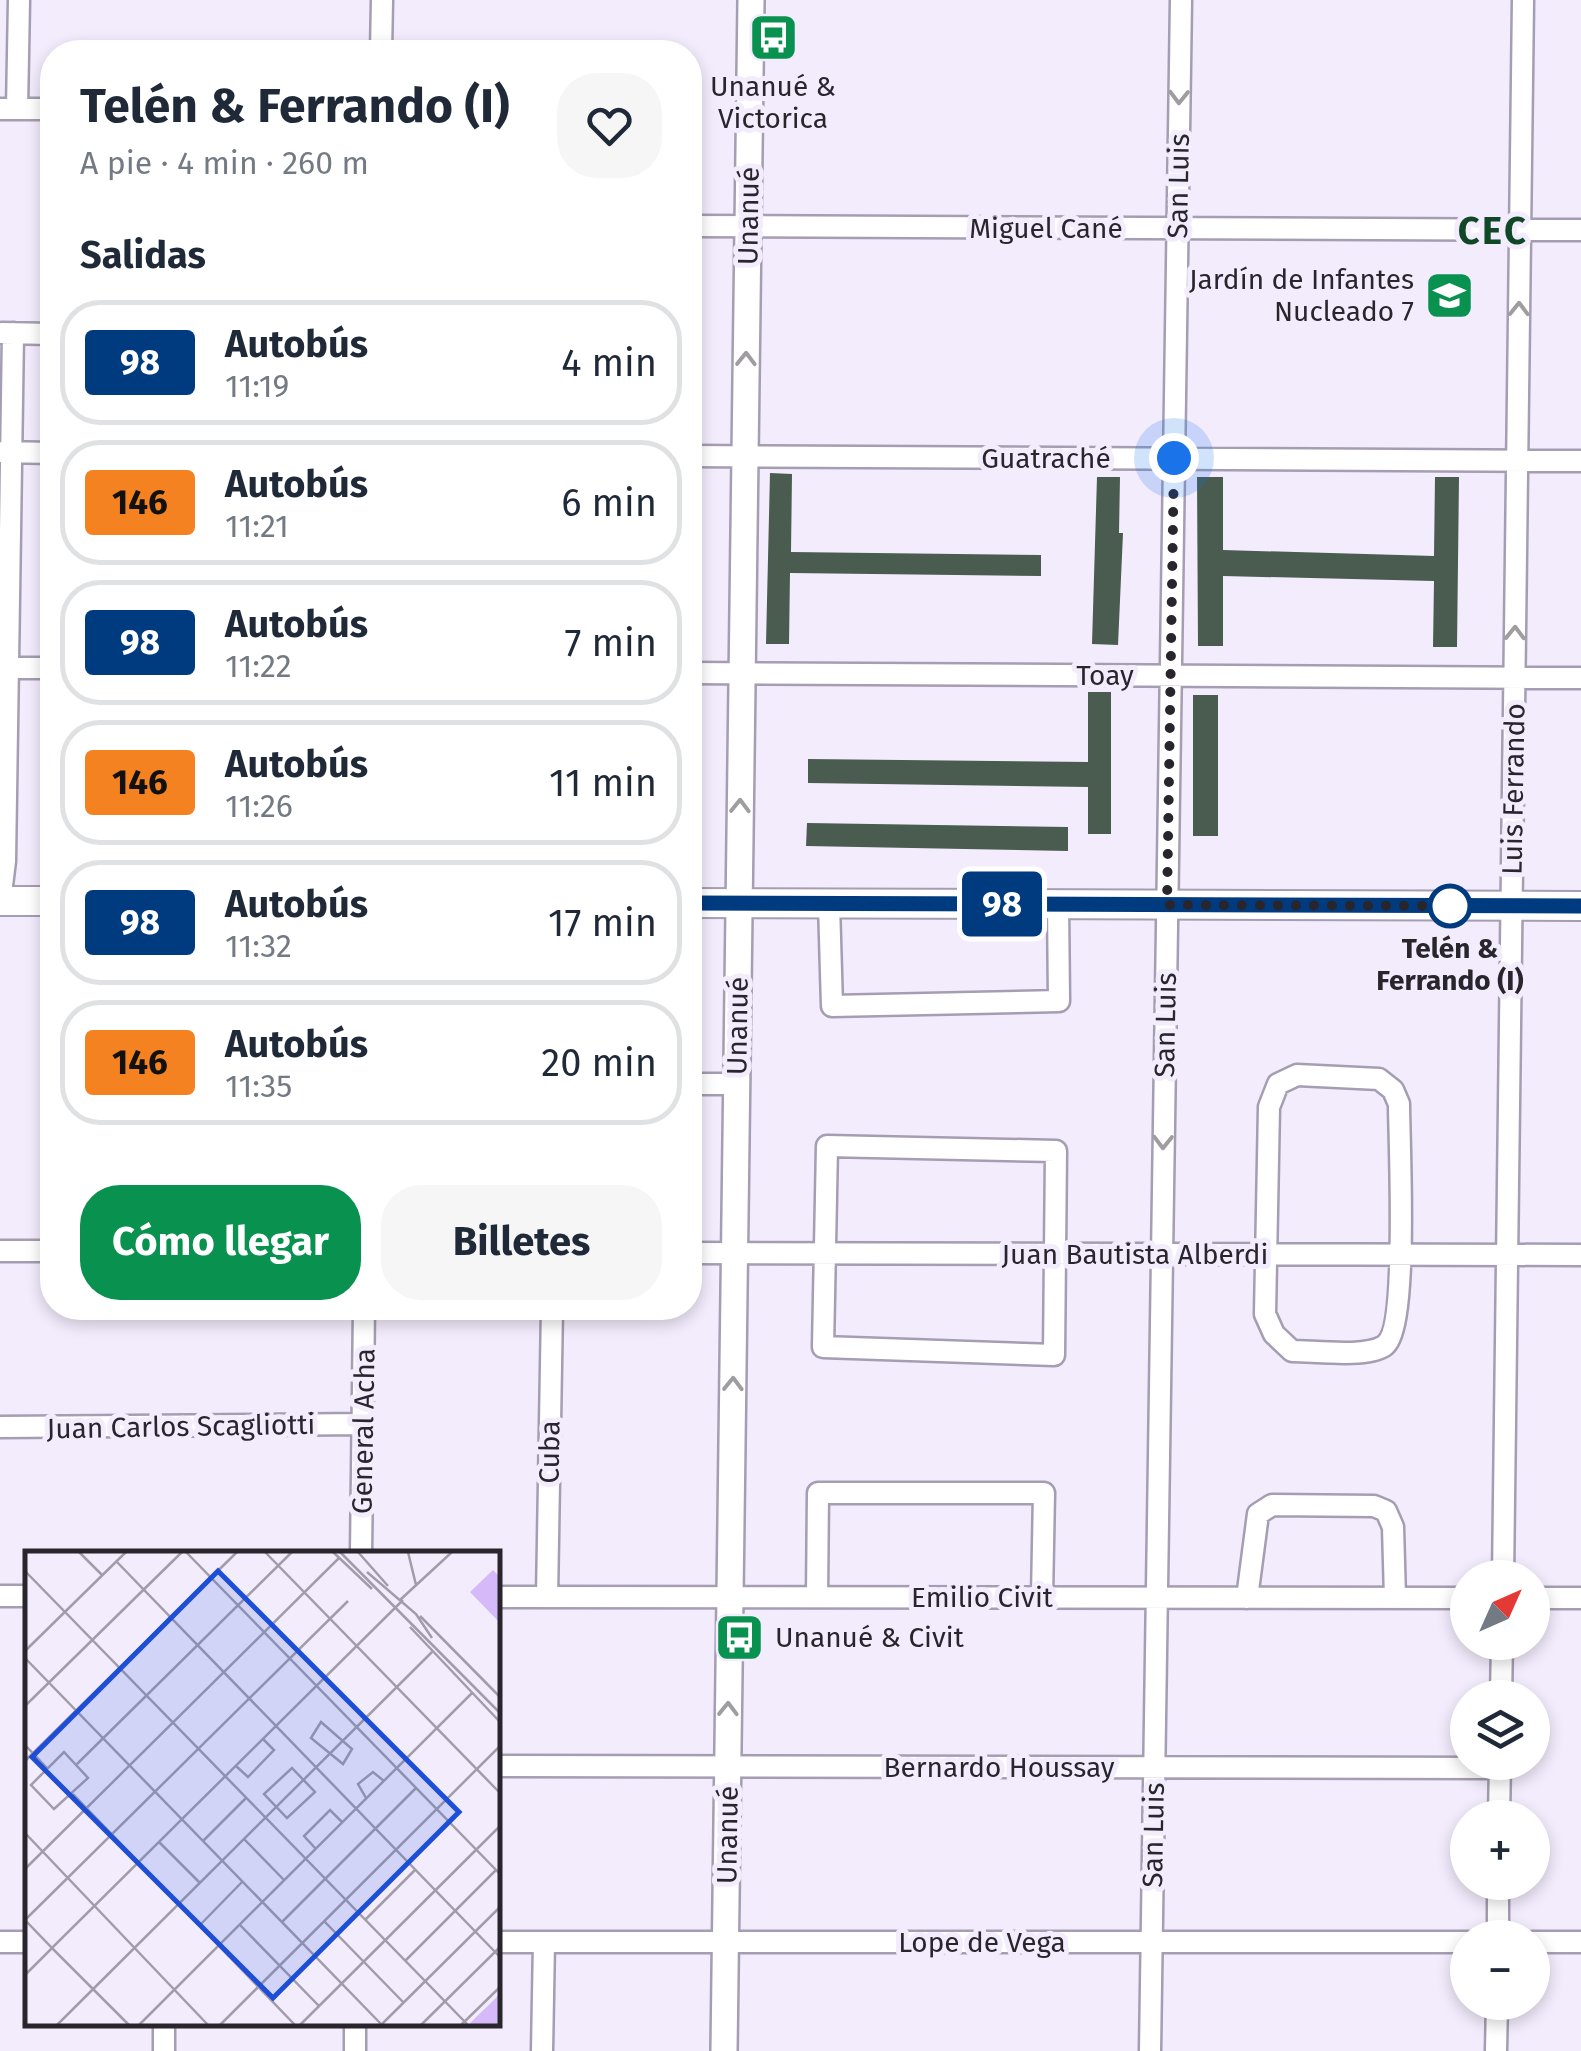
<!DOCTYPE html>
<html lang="es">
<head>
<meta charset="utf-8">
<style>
	body { margin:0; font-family:"Fira Sans",sans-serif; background:#f6f6f7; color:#1f2937; height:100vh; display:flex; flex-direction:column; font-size:38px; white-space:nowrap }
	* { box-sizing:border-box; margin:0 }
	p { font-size:32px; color:#747a83 }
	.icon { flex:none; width:55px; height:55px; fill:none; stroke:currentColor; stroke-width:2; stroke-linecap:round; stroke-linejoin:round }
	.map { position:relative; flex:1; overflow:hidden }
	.sheet { position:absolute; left:40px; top:40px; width:662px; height:1280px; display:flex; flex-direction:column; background:#fff; border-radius:40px; box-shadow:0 5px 15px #0003 }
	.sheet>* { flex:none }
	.badge { padding:0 20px; border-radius:8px; font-size:35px; line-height:65px }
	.needle { width:65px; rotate:45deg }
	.controls { position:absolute; left:1450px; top:1560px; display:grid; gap:20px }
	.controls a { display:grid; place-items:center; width:100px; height:100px; border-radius:50%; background:#fff; box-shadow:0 5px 15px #0003; font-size:50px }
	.you { position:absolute; width:50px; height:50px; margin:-25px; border:8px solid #fff; border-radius:50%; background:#1a73e8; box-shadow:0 0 0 15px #1a73e833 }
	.map>.badge { position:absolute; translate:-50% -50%; box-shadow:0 0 0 5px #fff }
	h2 { padding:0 40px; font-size:38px; line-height:90px }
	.round { display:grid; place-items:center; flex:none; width:105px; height:105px; border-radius:40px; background:#f6f6f7 }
	.headline { display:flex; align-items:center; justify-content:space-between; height:170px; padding:0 40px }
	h1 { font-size:48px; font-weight:700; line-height:75px }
	.button { display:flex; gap:20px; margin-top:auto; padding:20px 40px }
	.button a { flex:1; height:115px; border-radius:40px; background:#09914f; color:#fff; font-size:40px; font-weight:700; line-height:115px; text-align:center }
	.button a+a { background:#f6f6f7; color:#1f2937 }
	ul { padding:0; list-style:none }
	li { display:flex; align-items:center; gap:30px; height:125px; margin:0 20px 15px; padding:0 20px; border:5px solid #e0e1e3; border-radius:40px }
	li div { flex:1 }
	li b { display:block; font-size:38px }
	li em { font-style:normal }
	li .badge { min-width:110px; font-weight:700; text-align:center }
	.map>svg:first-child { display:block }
	.building { fill:#4a5b4f }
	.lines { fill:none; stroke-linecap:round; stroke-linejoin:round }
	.minor-casing { stroke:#a59db1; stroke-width:25 }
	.tertiary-casing { stroke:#a59db1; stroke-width:30 }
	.secondary-casing { stroke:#a59db1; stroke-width:32 }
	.minor { stroke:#fff; stroke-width:20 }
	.tertiary { stroke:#fff; stroke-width:25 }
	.secondary { stroke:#fff; stroke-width:28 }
	.oneway { stroke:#9f9da0 }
	.line-casing { stroke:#fff; stroke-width:22 }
	.line { stroke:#003b80; stroke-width:15 }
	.walk { stroke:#29252d; stroke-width:10; stroke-dasharray:0 18 }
	.stop-dot { fill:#fff; stroke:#003b80; stroke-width:5 }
	.labels { text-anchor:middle; stroke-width:10; stroke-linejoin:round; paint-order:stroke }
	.poi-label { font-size:28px; fill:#29252d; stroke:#f3ecfd }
	.street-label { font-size:28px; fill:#29252d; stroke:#f3ecfd }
	.stop-label { font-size:28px; font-weight:bold; fill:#29252d; stroke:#f3ecfd }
	.district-label { font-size:38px; font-weight:bold; letter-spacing:2.5px; fill:#0f4727; stroke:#f3ecfd }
	.inset-road { fill:none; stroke:#a29caa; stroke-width:2.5 }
	.view { fill:#1d4ed8; fill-opacity:0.15; stroke:#1d4ed8; stroke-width:5 }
	.inset-edge { fill:none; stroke:#29252d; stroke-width:5 }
</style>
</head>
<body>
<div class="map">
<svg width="1581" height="2051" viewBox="0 0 1581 2051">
	<rect width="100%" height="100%" fill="#f3ecfd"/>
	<!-- building -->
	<path class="building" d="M770 473 792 474 791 552 1041 555V576L790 573 789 644H766Z
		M1097 477H1120L1119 533H1123L1118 645 1092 644Z
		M1197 477H1223V550L1434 556 1435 477H1459L1457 647H1433L1434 581 1223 576V646H1198Z
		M1088 692H1111V834H1088V787L808 783V759L1088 762Z
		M1193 695H1218V836H1193Z
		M807 823 1068 827V851L806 846Z"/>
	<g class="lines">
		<defs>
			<path id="minor" d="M381 52 382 0
				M0 109H52
				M17 109 19 0
				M690 226 1581 230
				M2 333 52 334
				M2 452 52 453
				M690 456 1581 461
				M0 668H52
				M690 673 1581 678
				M0 902 5 861 13 333
				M829 904 832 1006 1059 1001 1058 904
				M1297 1075 1379 1079 1393 1090 1399 1104C1399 1142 1409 1330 1384 1346 1365 1358 1315 1351 1292 1351L1274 1334 1265 1314 1269 1107 1278 1084Z
				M690 1084H737
				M827 1146 1056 1151 1054 1355 823 1347Z
				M0 1251H52
				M690 1253 1581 1255
				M0 1427 363 1424
				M361 1554 364 1308
				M1503 1578 1523 0
				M0 1596H28
				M498 1597 1468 1598
				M547 1597 552 1308
				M817 1597 818 1493H1044L1042 1597
				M1247 1598 1258 1514 1272 1505 1374 1506 1386 1511 1393 1527 1395 1598
				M1532 1598H1581
				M1501 1698 1502 1642
				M498 1766 1500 1768
				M1499 1818 1500 1762
				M1498 1938V1882
				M0 1942H28
				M498 1942H1468
				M1532 1942H1581
				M164 2051V2024
				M355 2051V2024
				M542 2051 544 1942
				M1150 2051 1181 0
				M1496 2051 1497 2002"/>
			<path id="tertiary" d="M724 2051 751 0"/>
			<path id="secondary" d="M0 901H52
				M690 903 1581 906"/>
		</defs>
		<!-- minor casing -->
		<use href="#minor" class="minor-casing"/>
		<!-- tertiary casing -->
		<use href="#tertiary" class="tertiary-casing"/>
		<!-- secondary casing -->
		<use href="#secondary" class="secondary-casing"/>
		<!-- minor -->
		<use href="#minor" class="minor"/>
		<!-- tertiary -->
		<use href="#tertiary" class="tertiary"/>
		<!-- secondary -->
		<use href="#secondary" class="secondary"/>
	</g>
	<!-- one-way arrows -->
	<defs><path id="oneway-chevron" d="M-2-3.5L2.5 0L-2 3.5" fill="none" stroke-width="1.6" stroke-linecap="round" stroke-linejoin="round" transform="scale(2.5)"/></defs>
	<g class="oneway">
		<use href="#oneway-chevron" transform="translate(1179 97) rotate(91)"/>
		<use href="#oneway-chevron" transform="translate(1519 309) rotate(-89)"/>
		<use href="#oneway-chevron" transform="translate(746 359) rotate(-89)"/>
		<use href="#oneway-chevron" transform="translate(1515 633) rotate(-89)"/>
		<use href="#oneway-chevron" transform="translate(740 806) rotate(-89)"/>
		<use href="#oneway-chevron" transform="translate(1163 1142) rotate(91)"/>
		<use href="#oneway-chevron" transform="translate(733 1384) rotate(-89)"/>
		<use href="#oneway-chevron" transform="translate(728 1709) rotate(-89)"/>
	</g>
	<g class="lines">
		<defs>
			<path id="line" d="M690 903 1581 906"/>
		</defs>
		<!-- line casing -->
		<use href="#line" class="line-casing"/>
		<!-- line -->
		<use href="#line" class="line"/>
		<!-- walk -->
		<path class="walk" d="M1174 458 1167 905 1450 906"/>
	</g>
	<!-- icons -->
	<defs>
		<symbol id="bus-square" viewBox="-11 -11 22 22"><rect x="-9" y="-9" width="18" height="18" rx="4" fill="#09914f" stroke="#f3ecfd"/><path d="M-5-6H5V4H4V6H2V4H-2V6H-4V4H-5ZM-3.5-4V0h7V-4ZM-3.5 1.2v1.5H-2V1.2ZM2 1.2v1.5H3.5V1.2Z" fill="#fff"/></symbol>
		<symbol id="school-square" viewBox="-11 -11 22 22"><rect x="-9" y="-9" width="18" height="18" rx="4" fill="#09914f" stroke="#f3ecfd"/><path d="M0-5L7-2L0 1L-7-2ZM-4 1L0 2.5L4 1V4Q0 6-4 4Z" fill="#fff"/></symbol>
	</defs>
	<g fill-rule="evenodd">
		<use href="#bus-square" x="746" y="10" width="55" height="55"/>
		<use href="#school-square" x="1422" y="268" width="55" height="55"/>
		<use href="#bus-square" x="712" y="1610" width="55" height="55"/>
	</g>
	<!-- markers -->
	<circle class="stop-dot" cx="1450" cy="906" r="20"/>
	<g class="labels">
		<!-- poi labels -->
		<g class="poi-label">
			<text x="773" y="96">Unanué &amp;<tspan x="773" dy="32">Victorica</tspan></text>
			<text x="1414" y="289" text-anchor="end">Jardín de Infantes<tspan x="1414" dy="32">Nucleado 7</tspan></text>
			<text x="775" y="1647" text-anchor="start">Unanué &amp; Civit</text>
		</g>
		<!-- street labels -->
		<g class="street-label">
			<text transform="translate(1178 186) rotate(-89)" y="10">San Luis</text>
			<text transform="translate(748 216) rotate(-89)" y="10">Unanué</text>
			<text x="1046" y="238">Miguel Cané</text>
			<text x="1046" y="468">Guatraché</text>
			<text x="1105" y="685">Toay</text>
			<text transform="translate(1513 789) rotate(-89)" y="10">Luis Ferrando</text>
			<text transform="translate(1165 1025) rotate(-89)" y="10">San Luis</text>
			<text transform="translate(737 1026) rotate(-89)" y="10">Unanué</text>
			<text x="1135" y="1264">Juan Bautista Alberdi</text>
			<text transform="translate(181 1426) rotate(-1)" y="10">Juan Carlos Scagliotti</text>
			<text transform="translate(363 1431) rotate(-89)" y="10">General Acha</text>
			<text transform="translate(549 1452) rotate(-89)" y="10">Cuba</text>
			<text x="982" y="1607">Emilio Civit</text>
			<text x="999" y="1777">Bernardo Houssay</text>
			<text transform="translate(727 1835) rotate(-89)" y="10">Unanué</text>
			<text transform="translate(1153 1835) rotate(-89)" y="10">San Luis</text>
			<text x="982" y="1952">Lope de Vega</text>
		</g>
		<!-- stop labels -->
		<g class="stop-label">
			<text x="1450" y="958">Telén &amp;<tspan x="1450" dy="32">Ferrando (I)</tspan></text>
		</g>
		<!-- district labels -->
		<g class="district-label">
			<text x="1493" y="244">CEC</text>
		</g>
	</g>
	<!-- overview -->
	<g transform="translate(25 1551)">
		<rect width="475" height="475" fill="#f3ecfd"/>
		<path d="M468 19 475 26V72L445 41ZM475 443V474H447L445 472Z" fill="#d6b9f9"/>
		<path class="inset-road" d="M54 1 77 24M161 1 475 323M240 1 475 242M308 1 347 38M315 1 475 162M333 1 363 35M383 1 391 34M91 10 475 406M0 20 443 474M342 21 391 63 407 87M375 49 427 1M395 65 475 146M385 76 475 171M0 100 101 1M0 107 357 474M0 155 157 1M296 171 327 198 318 213 286 187ZM0 194 22 217M39 201 63 227 29 258 6 234ZM0 210 212 1M52 213 267 1M211 215 223 226 249 199 238 188M267 217 290 241 262 267 239 243ZM48 243 270 474M341 247 333 233 348 221 359 230M0 282 183 474M219 288 259 329M178 290 221 247M134 291 175 332M291 298 279 285 305 259 317 271M0 318 314 7M0 369 323 50M0 369 27 397 378 49M340 369 390 319M299 370 379 452M257 371 391 237M215 374 294 455M174 375 217 331M380 410 471 319M0 424 27 397 104 474M32 474 407 101M114 474 447 142M195 474 475 195M275 474 475 275M356 474 475 356M396 474 475 396M436 474 475 436"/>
		<path class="view" d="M193 20 434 261 248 447 7 206Z"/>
		<rect width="475" height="475" class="inset-edge"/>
	</g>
</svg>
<div class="controls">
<a><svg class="needle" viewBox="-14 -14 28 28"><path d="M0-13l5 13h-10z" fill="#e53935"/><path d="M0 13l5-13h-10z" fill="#747a83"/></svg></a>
<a><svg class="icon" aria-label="layers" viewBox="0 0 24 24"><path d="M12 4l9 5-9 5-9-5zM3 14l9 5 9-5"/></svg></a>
<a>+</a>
<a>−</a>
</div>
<div class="you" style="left:1174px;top:458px"></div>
<b class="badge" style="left:1002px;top:904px;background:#003b80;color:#fff">98</b>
<section class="sheet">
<div class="headline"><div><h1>Telén &amp; Ferrando (I)</h1><p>A pie · 4 min · 260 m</p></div><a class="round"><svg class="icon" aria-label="heart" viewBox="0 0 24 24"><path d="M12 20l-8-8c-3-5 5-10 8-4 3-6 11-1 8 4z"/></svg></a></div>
<h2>Salidas</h2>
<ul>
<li><span class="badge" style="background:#003b80;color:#fff">98</span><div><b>Autobús</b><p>11:19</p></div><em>4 min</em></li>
<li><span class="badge" style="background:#f58220;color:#111">146</span><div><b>Autobús</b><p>11:21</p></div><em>6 min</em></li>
<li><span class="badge" style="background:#003b80;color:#fff">98</span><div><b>Autobús</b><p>11:22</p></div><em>7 min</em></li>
<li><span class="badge" style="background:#f58220;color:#111">146</span><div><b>Autobús</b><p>11:26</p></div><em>11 min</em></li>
<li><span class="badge" style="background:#003b80;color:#fff">98</span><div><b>Autobús</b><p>11:32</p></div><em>17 min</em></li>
<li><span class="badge" style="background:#f58220;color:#111">146</span><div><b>Autobús</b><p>11:35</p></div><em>20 min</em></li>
</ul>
<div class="button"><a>Cómo llegar</a><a>Billetes</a></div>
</section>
</div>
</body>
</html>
